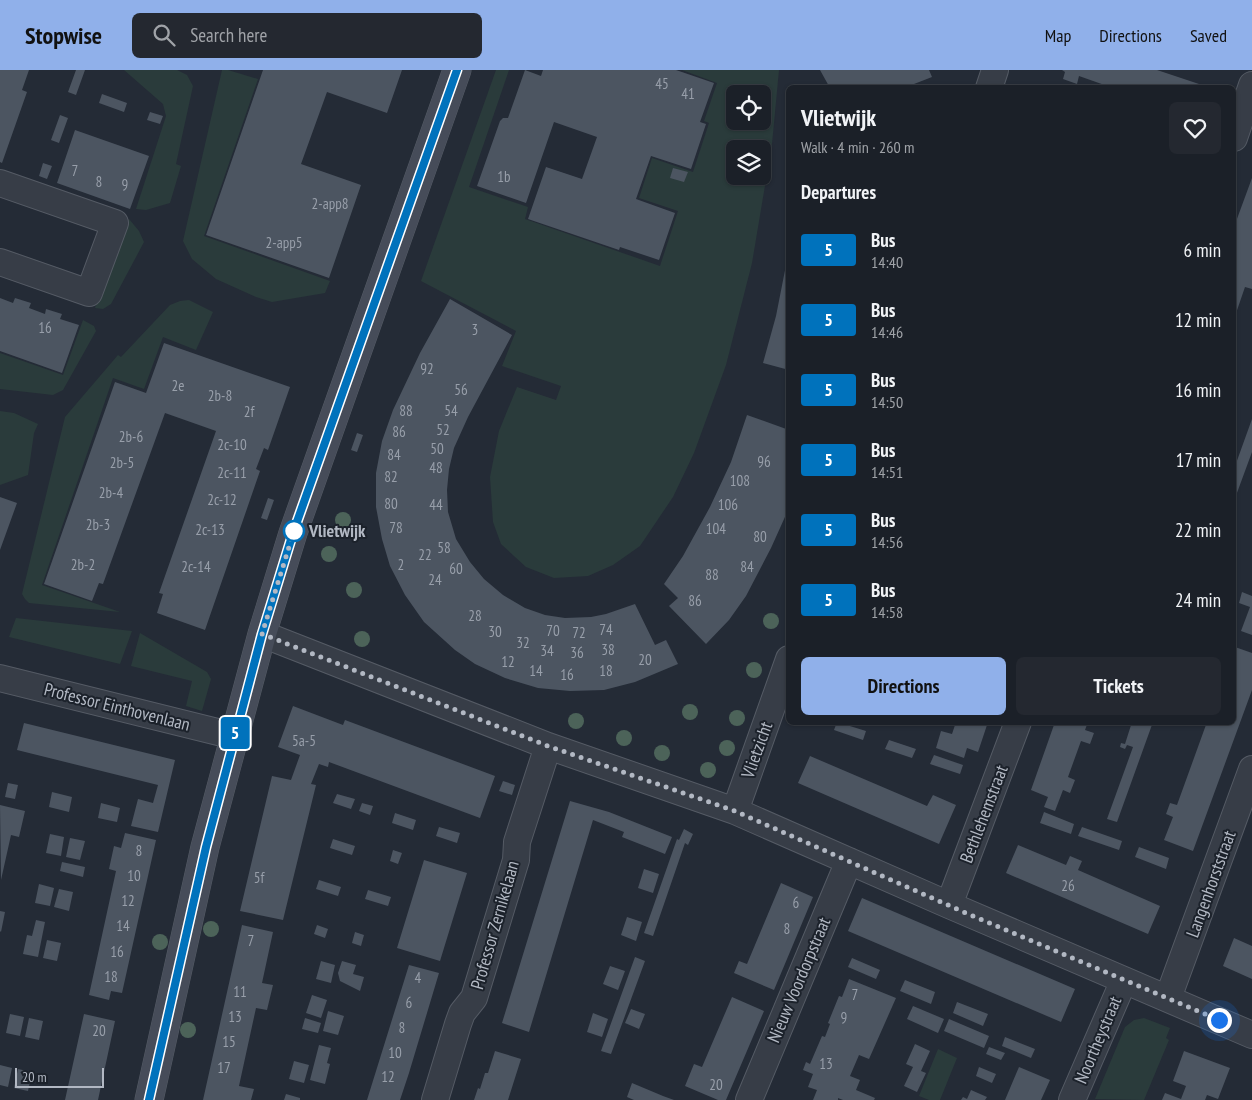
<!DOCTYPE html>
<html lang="en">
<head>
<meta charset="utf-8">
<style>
	body { margin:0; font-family:"PT Sans Narrow",sans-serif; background:#242830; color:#f1f3f6; height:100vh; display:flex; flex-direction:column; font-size:19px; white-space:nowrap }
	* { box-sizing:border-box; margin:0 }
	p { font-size:16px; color:#a0a3a8 }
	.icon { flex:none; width:28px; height:28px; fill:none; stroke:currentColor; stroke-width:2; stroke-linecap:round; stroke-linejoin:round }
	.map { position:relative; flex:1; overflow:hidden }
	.sheet { position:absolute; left:786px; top:15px; width:450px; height:640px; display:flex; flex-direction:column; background:#1b2028; border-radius:8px; box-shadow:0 1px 4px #0004,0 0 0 1px #393e45 }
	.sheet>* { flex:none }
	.badge { padding:0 10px; border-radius:4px; font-size:18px; line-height:32px }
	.fabs { position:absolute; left:726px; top:15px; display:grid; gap:10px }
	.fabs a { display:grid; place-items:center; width:45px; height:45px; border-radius:8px; background:#1b2028; box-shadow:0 1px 4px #0004,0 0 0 1px #393e45; font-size:25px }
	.scale { position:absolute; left:15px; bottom:12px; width:89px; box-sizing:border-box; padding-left:5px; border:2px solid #b2b8c3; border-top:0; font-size:14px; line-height:18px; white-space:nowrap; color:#b2b8c3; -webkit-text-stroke:4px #1c222b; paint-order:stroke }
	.you { position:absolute; width:25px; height:25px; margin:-12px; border:4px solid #fff; border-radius:50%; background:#1a73e8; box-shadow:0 0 0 8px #1a73e833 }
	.map>.badge { position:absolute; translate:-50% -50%; box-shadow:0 0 0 2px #fff }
	h2 { padding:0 15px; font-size:19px; line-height:45px }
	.round { display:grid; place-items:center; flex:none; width:52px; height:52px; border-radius:8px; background:#242830 }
	.summary { display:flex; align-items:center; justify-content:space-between; height:85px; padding:0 15px }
	h1 { font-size:24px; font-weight:800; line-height:38px }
	.primary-button { display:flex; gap:10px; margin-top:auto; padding:10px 15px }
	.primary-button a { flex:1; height:58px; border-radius:8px; background:#90b0ea; color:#111; font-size:20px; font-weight:800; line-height:58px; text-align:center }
	.primary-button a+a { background:#242830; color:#f1f3f6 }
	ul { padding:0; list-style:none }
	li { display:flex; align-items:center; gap:15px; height:70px; padding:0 15px }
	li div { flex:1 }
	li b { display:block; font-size:19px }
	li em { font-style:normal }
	li .badge { min-width:55px; font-weight:700; text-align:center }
	header { display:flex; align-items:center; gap:30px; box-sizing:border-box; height:70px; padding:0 25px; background:#90b0ea; color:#111 }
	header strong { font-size:24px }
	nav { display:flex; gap:28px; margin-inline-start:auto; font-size:18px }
	.search { width:350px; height:45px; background:#242830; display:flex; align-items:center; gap:12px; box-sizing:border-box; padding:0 18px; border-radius:8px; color:#a0a3a8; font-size:19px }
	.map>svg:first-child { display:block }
	.green { fill:#2a3b3b; fill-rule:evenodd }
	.building { fill:#4c5561 }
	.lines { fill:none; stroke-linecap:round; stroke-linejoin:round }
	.street-casing { stroke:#555b65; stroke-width:28 }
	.secondary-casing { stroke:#555b65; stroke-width:29 }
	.street { stroke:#373d47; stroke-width:26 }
	.secondary { stroke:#464c59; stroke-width:28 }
	.tree { fill:#4c6359 }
	.line-casing { stroke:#fff; stroke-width:11 }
	.line { stroke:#0072bc; stroke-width:8 }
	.walk { stroke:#b2b8c3; stroke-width:5; stroke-dasharray:0 9 }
	.stop-dot { fill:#fff; stroke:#0072bc; stroke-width:2.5 }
	.labels { text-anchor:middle; stroke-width:4; stroke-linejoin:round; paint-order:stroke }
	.number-label { font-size:15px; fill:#989faa }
	.stop-label { font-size:18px; font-weight:bold; fill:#b2b8c3; stroke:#1c222b; text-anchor:start }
	.street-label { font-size:18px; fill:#b2b8c3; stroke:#1c222b }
</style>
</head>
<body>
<header>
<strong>Stopwise</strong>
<div class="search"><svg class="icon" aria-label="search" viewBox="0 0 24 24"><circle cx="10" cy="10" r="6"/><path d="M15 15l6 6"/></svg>Search here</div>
<nav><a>Map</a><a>Directions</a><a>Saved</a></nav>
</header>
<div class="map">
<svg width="1252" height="1030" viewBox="0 0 1252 1030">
	<rect width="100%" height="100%" fill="#242b36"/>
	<!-- green -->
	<path class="green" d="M124 0H177L187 5 193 16 176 94 181 96 170 133 146 140 136 139 166 46 163 34Z
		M222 0H228L258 9 204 166 330 211 325 223 272 232 256 227 216 209 192 189 183 171Z
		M496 0H509L469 117 528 137 525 149 660 196 678 141 639 128 652 88 693 102 709 53 704 51 717 13 682 0H779L772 74 752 193 726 295 694 383 673 427 640 476 613 495 588 506 554 508 526 497 501 474 493 452 490 407 499 361 517 317 556 330 561 316 502 296 516 261 421 211ZM735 24H762V51H735ZM735 79H762V106H735Z
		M129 149 139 161 144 172 111 234 103 239 95 238Z
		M189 230 213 242 196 280 163 267 144 319 113 308 42 515 120 542 29 533 25 529 22 524 65 347 118 285 121 287 170 235 180 231Z
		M83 250 94 256 96 261 63 320 53 325 0 319V283L63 305Z
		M0 341 14 343 38 354 34 363 28 405 0 415Z
		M16 548 132 561 120 594 9 567Z
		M140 563 207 602 211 609 202 641 186 636 192 611 131 596Z
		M1144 948 1170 958 1166 968 1169 970 1144 1030 1095 1029 1125 957 1134 950Z
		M938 979 957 988 940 1030H929L919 1026Z"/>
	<!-- building -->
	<path class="building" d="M0 0H29L22 20 27 22 2 93 0 92Z
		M76 0H85L76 25 68 22Z
		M263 0H402L387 43 327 22 301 94 361 115 329 208 206 165Z
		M525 0 541 6 543 0H676L714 13 700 52 706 54 691 99 651 86 636 129 675 143 659 190 620 177 619 180 528 149 546 97 582 109 597 67 554 52 526 133 477 116 500 51 503 48H508Z
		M820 0H929L932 7 914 14 912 18H830Z
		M1062 0H1157L1208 17 1113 18 1079 6 1077 14 1063 9 1065 2Z
		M102 24 127 33 124 42 99 33Z
		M150 42 163 46 160 54 147 50Z
		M60 45 68 48 59 73 51 70Z
		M75 60 149 86 130 139 57 113Z
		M43 93 52 96 47 109 39 106Z
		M673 98 688 102 684 112 670 108Z
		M1252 108V219L1245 217 1234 249V157Z
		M788 185H789V300L763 293 776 246Z
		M0 228 13 233 15 228 31 233 29 238 45 244 46 239 62 244 60 249 79 255 62 303 0 281Z
		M450 229 512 265 468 347 454 378 449 399 447 420 448 442 456 469 470 492 484 509 503 525 525 538 545 545 565 548 591 547 606 544 635 534 655 575 666 570 678 594 635 612 604 620 570 621 538 618 505 608 475 594 455 580 424 552 405 525 390 496 382 469 376 437V403L382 371 393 340 420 283Z
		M164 273 290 317 268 380 264 378 256 399 260 401 205 560 157 543 163 524 159 523 216 361 165 343 103 514 99 513 92 531 44 514 115 312 146 323Z
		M747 345 789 360V438L771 478 746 526 729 550 706 574 669 536 678 528 664 514 683 486 710 437 731 392Z
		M1252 349V382L1234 431V399Z
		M357 363 363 365 357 382 351 380Z
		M0 427 17 433 0 480Z
		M268 428 274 430 267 450 261 448Z
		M1242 522 1252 526V565L1241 561 1250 537 1239 533Z
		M1235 577 1252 583V620L1193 781 1164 770 1173 747 1166 744 1170 733 1177 735 1207 652H1234V581Z
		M293 636 343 655 345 650 495 706 480 748 329 692 328 697 319 694 311 714 316 715 283 850 240 841 272 706 291 710 300 685 278 677Z
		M837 652 866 661 863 670 834 660Z
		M956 652H988L978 682 967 678 964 688 936 678 941 661 952 664Z
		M1055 652H1088L1085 660 1094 663 1090 674 1081 671 1068 707 1075 710 1070 723 1063 720 1055 741 1044 737 1048 727 1031 720Z
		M1132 652H1153L1117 752 1107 749 1133 677 1127 675 1125 679 1120 677 1121 673 1125 674Z
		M24 653 175 690 158 762 131 756 138 729 153 733 158 715 17 680Z
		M889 670 916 679 912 688 885 679Z
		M934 685 963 695 960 704 930 694Z
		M810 686 927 736 933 725 956 735 939 774 798 713Z
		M503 711 515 715 512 725 499 721Z
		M8 713 18 715 15 729 5 727Z
		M52 722 72 727 69 742 49 737Z
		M337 724 355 729 351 739 333 733Z
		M570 731 609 742 672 767 665 784 622 767 624 762 593 750 529 962 502 953Z
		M101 733 120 738 117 752 98 748Z
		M362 733 373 736 370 745 359 741Z
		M0 735 25 741 19 767 11 765 1 810Z
		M1044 742 1074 754 1071 764 1040 753Z
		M395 743 416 750 413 760 392 753Z
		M439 757 460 763 457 773 436 766Z
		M1082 757 1122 771 1119 780 1078 766Z
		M684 759 693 764 688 775 685 773 653 866 644 863 677 769 679 770Z
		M125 763 156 770 122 923 111 921 109 930 89 925 116 801 109 799 114 776 121 778Z
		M50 764 64 767 61 786 46 783Z
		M70 768 85 771 80 790 66 787Z
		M333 769 355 776 352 785 330 778Z
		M1018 775 1066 795 1070 786 1082 791 1078 800 1160 836 1148 864 1006 803Z
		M1139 777 1169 788 1166 799 1135 787Z
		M393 780 402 783 398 794 390 791Z
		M424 790 467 803 440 891 397 878Z
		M62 792 85 797 83 807 60 801Z
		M644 799 659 804 653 823 638 818Z
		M319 810 341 817 338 826 316 819Z
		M781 813 813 827 774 920 734 903 739 891 747 894Z
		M39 814 54 818 50 836 35 833Z
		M59 819 73 822 69 841 54 837Z
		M368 820 391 827 388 836 365 829Z
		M862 828 1075 919 1061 952 848 861Z
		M0 841 5 842 1 862 0 861Z
		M627 847 642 852 636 871 621 865Z
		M36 850 45 852 38 887 23 884 27 865 32 866Z
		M242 855 273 862 262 913 273 915 267 940 256 938 239 1016 254 1019 251 1030H203Z
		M317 855 328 859 325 868 314 864Z
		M355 862 364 865 361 876 352 873Z
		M1234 868 1252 876V909L1223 896Z
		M47 870 61 873 57 891 43 888Z
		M635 887 645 891 611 984 601 981Z
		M852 888 880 900 876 909 848 897Z
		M321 891 335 895 331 913 316 909Z
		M342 891 356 895 353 904 364 907 360 921 340 911 338 903Z
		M409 895 439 903 409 1003 400 1030H367Z
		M610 896 625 901 618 920 603 914Z
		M849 909 896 928 869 989 859 985 850 1006 860 1010 856 1020 875 1028 874 1030H843L838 1028V1030H813L817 1020 808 1017 813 1004 803 1000 806 992 810 994 822 966 825 967 830 954 828 953 839 926 842 927Z
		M905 910 935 922 931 934 900 921Z
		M312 925 327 930 321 948 306 943Z
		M732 927 764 941 726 1030H718L685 1016 694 994 702 997Z
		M957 932 988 944 983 956 953 943Z
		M913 936 944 949 938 963 907 949Z
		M631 939 645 944 639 959 625 953Z
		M328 941 344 946 338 965 323 961Z
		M593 943 608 949 602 967 587 962Z
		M10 944 24 947 20 966 6 963Z
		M84 944 115 951 98 1030H65Z
		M29 948 43 951 39 970 25 967Z
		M305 948 321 953 318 963 302 959Z
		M949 949 989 966 984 978 944 961Z
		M1005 967 1035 979 1031 988 1002 976Z
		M915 974 930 981 921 1001 926 1003 917 1022 904 1016 913 997 906 994Z
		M319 975 331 978 327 993 330 994 325 1014 310 1010Z
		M989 977 1005 983 1001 990 986 984Z
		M495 981 521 989 508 1030H474L478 1018 480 1019 485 1003H488Z
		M1184 981 1230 998 1218 1029 1207 1025 1205 1030H1162L1165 1023 1181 1029 1186 1016 1173 1011Z
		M294 991 309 995 304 1013 289 1009Z
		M0 995 12 998 8 1017 0 1015Z
		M979 997 996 1004 992 1013 976 1006Z
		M1019 997 1050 1010 1041 1030H1005Z
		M18 999 32 1002 28 1021 14 1018Z
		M632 1013 663 1026 674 1030H634L627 1027Z
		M971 1020 987 1027 985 1030H961L963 1027 967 1029Z
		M286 1024 300 1028V1030H284Z"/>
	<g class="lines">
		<defs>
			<path id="street" d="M989 18 995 0
				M1234 68 1252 15
				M0 113 115 153 89 223 0 192
				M262 564 548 676 735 741 949 835 1252 965
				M0 608 234 666
				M735 741 789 589
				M949 835 1018 652
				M1168 928 1252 699
				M435 1030 458 954 462 943 474 928 516 790 517 772 548 676
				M749 1030 849 791
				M1072 1030 1124 910"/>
			<path id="secondary" d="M149 1030 205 777 262 564 293 463 457 0"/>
		</defs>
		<!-- street casing -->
		<use href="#street" class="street-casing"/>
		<!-- secondary casing -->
		<use href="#secondary" class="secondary-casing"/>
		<!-- street -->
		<use href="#street" class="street"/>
		<!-- secondary -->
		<use href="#secondary" class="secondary"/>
	</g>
	<!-- trees -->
	<g class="tree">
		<circle cx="343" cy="450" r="8"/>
		<circle cx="329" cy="484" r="8"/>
		<circle cx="354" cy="520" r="8"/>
		<circle cx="771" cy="551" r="8"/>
		<circle cx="362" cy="569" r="8"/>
		<circle cx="754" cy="600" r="8"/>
		<circle cx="690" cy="642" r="8"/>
		<circle cx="737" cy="648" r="8"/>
		<circle cx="576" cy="651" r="8"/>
		<circle cx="624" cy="668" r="8"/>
		<circle cx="727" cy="678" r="8"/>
		<circle cx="662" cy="683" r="8"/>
		<circle cx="708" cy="700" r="8"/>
		<circle cx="211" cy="859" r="8"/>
		<circle cx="160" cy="872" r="8"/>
		<circle cx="188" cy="960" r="8"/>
	</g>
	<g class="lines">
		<defs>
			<path id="line" d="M149 1030 206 777 262 564 293 463 457 0"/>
		</defs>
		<!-- line casing -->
		<use href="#line" class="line-casing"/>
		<!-- line -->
		<use href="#line" class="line"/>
		<!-- walk -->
		<path class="walk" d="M294 461 262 564 548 676 735 741 966 843 1219 950"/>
	</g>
	<!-- markers -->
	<circle class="stop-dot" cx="294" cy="461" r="10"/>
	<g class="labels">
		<!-- number labels -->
		<g class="number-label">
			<text x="662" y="19">45</text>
			<text x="688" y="29">41</text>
			<text x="75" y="106">7</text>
			<text x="504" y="112">1b</text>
			<text x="99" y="117">8</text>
			<text x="125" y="120">9</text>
			<text x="330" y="139">2-app8</text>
			<text x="284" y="178">2-app5</text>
			<text x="45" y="263">16</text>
			<text x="475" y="265">3</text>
			<text x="427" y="304">92</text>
			<text x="178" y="321">2e</text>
			<text x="461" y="325">56</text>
			<text x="220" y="331">2b-8</text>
			<text x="406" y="346">88</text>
			<text x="451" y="346">54</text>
			<text x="249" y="347">2f</text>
			<text x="443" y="365">52</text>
			<text x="399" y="367">86</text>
			<text x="131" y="372">2b-6</text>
			<text x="232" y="380">2c-10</text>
			<text x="437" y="384">50</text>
			<text x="394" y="390">84</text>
			<text x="764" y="397">96</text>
			<text x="122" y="398">2b-5</text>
			<text x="436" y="403">48</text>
			<text x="232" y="408">2c-11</text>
			<text x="391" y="412">82</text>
			<text x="740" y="416">108</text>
			<text x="111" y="428">2b-4</text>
			<text x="222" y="435">2c-12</text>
			<text x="391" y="439">80</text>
			<text x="436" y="440">44</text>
			<text x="728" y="440">106</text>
			<text x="98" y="460">2b-3</text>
			<text x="396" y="463">78</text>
			<text x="716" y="464">104</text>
			<text x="210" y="465">2c-13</text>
			<text x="760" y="472">80</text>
			<text x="444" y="483">58</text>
			<text x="425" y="490">22</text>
			<text x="83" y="500">2b-2</text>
			<text x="401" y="500">2</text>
			<text x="196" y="502">2c-14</text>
			<text x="747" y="502">84</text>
			<text x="456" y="504">60</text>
			<text x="712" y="510">88</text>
			<text x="435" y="515">24</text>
			<text x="695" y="536">86</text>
			<text x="475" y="551">28</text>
			<text x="606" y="565">74</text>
			<text x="553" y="566">70</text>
			<text x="495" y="567">30</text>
			<text x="579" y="568">72</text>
			<text x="523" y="578">32</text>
			<text x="608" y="585">38</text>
			<text x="547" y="586">34</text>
			<text x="577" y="588">36</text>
			<text x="645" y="595">20</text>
			<text x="508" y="597">12</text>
			<text x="536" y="606">14</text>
			<text x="606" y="606">18</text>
			<text x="567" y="610">16</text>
			<text x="304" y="676">5a-5</text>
			<text x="139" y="786">8</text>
			<text x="134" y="811">10</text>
			<text x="259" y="813">5f</text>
			<text x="1068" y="821">26</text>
			<text x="128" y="836">12</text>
			<text x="796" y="838">6</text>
			<text x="123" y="861">14</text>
			<text x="787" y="864">8</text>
			<text x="251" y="876">7</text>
			<text x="117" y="887">16</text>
			<text x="111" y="912">18</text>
			<text x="418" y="913">4</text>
			<text x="240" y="927">11</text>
			<text x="855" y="930">7</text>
			<text x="409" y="938">6</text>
			<text x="235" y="952">13</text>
			<text x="844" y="953">9</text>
			<text x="402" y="963">8</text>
			<text x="99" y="966">20</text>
			<text x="229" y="977">15</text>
			<text x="395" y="988">10</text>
			<text x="826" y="999">13</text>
			<text x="224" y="1003">17</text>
			<text x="388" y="1012">12</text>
			<text x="716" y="1020">20</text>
		</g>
		<!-- stop labels -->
		<g class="stop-label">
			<text x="309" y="467">Vlietwijk</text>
		</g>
		<!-- street labels -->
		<g class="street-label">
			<text transform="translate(117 637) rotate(14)" y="6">Professor Einthovenlaan</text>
			<text transform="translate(757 680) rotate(-70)" y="6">Vlietzicht</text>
			<text transform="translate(984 744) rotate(-69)" y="6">Bethlehemstraat</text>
			<text transform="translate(1211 814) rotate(-70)" y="6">Langenhorststraat</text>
			<text transform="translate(495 855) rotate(-74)" y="6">Professor Zernikelaan</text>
			<text transform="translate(799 910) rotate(-67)" y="6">Nieuw Voordorpstraat</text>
			<text transform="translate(1098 970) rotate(-67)" y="6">Noortheystraat</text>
		</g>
	</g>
</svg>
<div class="fabs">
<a><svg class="icon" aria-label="locate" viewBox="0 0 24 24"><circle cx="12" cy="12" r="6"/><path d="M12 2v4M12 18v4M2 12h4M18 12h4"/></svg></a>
<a><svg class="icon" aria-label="layers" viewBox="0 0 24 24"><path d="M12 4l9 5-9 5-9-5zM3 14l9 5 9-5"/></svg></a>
</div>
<div class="scale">20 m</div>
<div class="you" style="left:1219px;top:950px"></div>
<b class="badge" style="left:235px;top:663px;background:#0072bc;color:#fff">5</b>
<section class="sheet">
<div class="summary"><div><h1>Vlietwijk</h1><p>Walk · 4 min · 260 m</p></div><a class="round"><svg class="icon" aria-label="heart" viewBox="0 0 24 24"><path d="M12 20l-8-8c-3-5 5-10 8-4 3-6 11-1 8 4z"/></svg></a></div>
<h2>Departures</h2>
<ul>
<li><span class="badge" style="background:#0072bc;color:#fff">5</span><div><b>Bus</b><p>14:40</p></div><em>6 min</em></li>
<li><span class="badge" style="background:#0072bc;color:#fff">5</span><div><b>Bus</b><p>14:46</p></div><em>12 min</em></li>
<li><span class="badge" style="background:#0072bc;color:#fff">5</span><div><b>Bus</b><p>14:50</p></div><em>16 min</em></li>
<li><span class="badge" style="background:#0072bc;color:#fff">5</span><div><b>Bus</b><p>14:51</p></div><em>17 min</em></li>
<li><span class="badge" style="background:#0072bc;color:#fff">5</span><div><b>Bus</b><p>14:56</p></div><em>22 min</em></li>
<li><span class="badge" style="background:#0072bc;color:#fff">5</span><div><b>Bus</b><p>14:58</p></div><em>24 min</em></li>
</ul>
<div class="primary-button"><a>Directions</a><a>Tickets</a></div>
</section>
</div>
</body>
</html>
